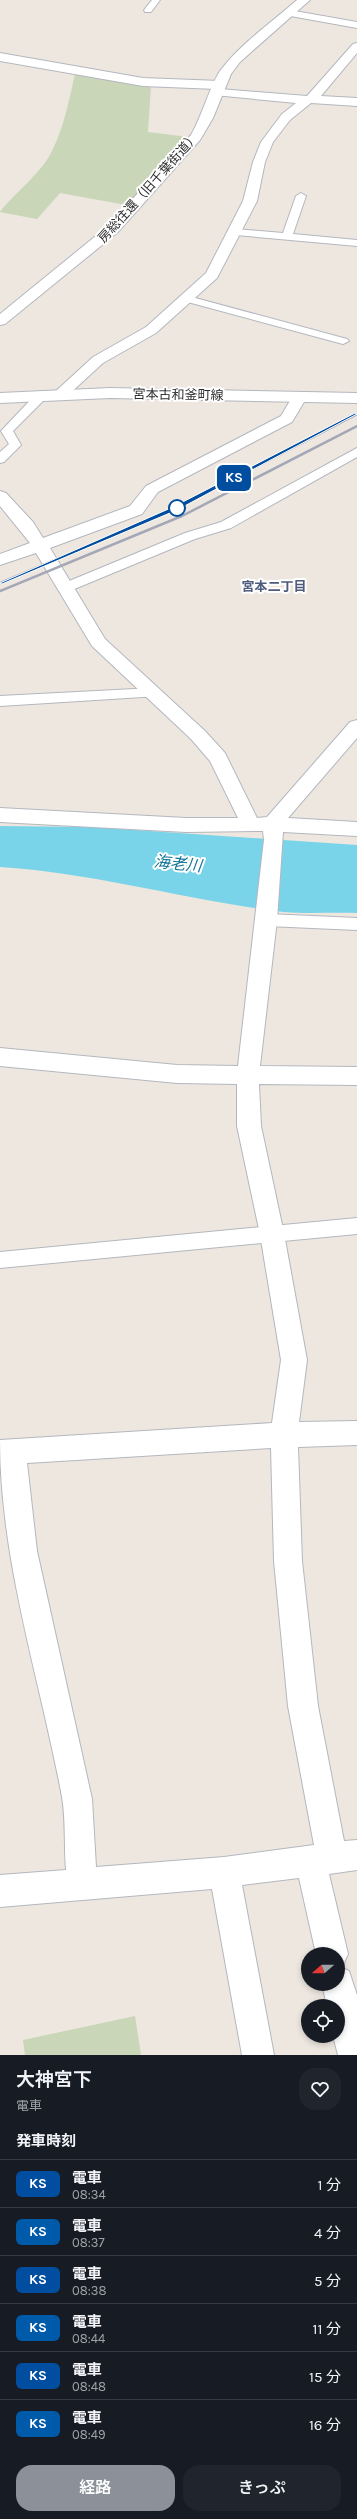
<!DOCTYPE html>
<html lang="ja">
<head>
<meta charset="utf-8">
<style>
	body { margin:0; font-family:Karla,"Noto Sans JP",sans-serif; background:#20242c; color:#f1f3f6; height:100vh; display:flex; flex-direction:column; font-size:15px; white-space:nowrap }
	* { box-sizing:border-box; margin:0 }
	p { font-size:13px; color:#9ea1a6 }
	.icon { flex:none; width:22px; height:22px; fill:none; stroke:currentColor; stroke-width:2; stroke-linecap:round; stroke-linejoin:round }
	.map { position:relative; height:2055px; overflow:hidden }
	.sheet { display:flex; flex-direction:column; background:#171b24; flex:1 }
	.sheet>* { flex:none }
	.badge { padding:0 8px; border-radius:6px; font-size:14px; line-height:26px }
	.needle { width:26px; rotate:249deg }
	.fabs { position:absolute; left:301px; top:1947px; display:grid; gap:8px }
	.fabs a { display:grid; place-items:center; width:44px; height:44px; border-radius:50%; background:#171b24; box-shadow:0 2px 6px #0003; font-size:20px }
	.map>.badge { position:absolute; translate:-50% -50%; box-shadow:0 0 0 2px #fff }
	h2 { padding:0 16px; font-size:15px; line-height:36px }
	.round { display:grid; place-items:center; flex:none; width:42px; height:42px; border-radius:16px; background:#20242c }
	.overview { display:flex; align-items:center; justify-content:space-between; height:68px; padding:0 16px }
	h1 { font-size:19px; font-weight:600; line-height:30px }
	.action { display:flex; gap:8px; margin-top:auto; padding:8px 16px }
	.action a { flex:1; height:46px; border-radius:16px; background:#8c9099; color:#fff; font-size:16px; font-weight:600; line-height:46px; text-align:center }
	.action a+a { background:#20242c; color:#f1f3f6 }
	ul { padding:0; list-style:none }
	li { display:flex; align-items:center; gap:12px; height:48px; padding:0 16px; border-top:1px solid #363941 }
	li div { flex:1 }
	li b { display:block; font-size:15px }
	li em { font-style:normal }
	li .badge { min-width:44px; font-weight:700; text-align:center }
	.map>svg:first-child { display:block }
	.cemetery { fill:#c9d6b8 }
	.water { fill:#7ad4e9 }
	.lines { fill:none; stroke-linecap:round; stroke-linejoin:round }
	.service-casing { stroke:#b4b7bf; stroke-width:2 }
	.minor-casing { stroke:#b4b7bf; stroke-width:2 }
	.tertiary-casing { stroke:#b4b7bf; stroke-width:2 }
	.service { fill:#fff; fill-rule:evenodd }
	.minor { fill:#fff; fill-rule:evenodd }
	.tertiary { fill:#fff; fill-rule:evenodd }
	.rail { stroke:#a3a7b6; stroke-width:2.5 }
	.line { fill:#014ea0; stroke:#fff }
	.stop-dot { fill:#fff; stroke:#014ea0; stroke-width:2 }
	.labels { text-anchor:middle; stroke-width:4; stroke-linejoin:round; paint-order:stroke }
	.far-street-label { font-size:13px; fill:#2d2d2d; stroke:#fff }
	.far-neighbourhood-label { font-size:13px; font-weight:bold; fill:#4f5b7c; stroke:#fff }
	.water-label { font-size:16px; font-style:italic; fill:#157698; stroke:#fff }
</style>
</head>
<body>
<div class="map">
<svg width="357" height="2055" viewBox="0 0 357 2055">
	<rect width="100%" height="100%" fill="#ede7e0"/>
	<!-- cemetery -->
	<path class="cemetery" d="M75 74 151 86 148 132 189 137 126 205 60 193 37 219 0 212C16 191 40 175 52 151 64 127 69 100 75 74Z
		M135 2016 141 2055H25L23 2040Z"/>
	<!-- water -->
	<path class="water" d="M0 826 91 827 357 845V913C333 912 308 914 284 912 189 901 96 873 0 867Z"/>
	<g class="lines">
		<defs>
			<path id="service" d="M152 0H160L151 12H145L144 10Z
				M301 193 306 196 293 234 357 240V246L236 235 231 232 236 229 283 233 296 196Z
				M188 296 347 339 349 341 343 344 184 301V297Z
				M42 391 46 392V398L13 431 21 445 4 462 0 463V452L9 444 1 431 38 392Z
				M357 448V457L231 528 195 539 72 590H62L60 587 62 584 185 533 221 522Z
				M154 688 159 690 161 693 159 696 0 706V696Z
				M267 914 357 918V930L267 926 261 924 259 920 261 916Z
				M357 1218V1234L0 1268V1252Z"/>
			<path id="minor" d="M289 10 357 22V28L285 15 283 13Z
				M357 43V53L321 96 357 98V106L311 103 290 120 273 142 265 162 257 201 217 278 156 333 103 363 66 397H56L53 394 56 391 93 357 146 327 206 273 243 201 253 162 261 142 282 114 296 103 214 95 212 92 217 89 143 86 0 61V53L143 78 220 81 226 85 220 89 307 96 353 44Z
				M299 392 307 397 292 422 158 492 142 514 50 548 105 639 205 731 225 753 257 818 267 817 350 722 357 720V738L288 818 357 822V836L283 832 277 920 260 1066 357 1067V1085L259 1084 261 1126 284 1234 307 1360 299 1422 357 1421V1445L298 1447 302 1561 318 1706 344 1841 357 1840V1870L329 1874 348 1954 343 1965 340 1967 349 1971 357 1995V2055H338L333 2036H338V2006H327L322 1984H338V1954H316L299 1878 242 1885 274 2055H242L212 1889 0 1907V1875L66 1870C64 1846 66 1821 62 1797 40 1679 0 1561 0 1440L272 1423 281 1360 260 1234 237 1126V1084L177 1083 0 1066V1048L177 1065 238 1066 264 840 263 831 186 832 0 822V808L186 818H238L210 761 191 739 92 646 36 553 0 565V554L30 543 0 506V491L6 493 33 522 43 538 130 506 146 486 281 416 294 394ZM271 1448 274 1561 288 1706 314 1845 224 1857 96 1867 92 1799 37 1551 27 1463Z"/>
			<path id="tertiary" d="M297 0H310L240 62 231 74 213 118 200 140 118 232 5 324 0 325V314L108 226 191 135C202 116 210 86 220 71 240 44 272 22 297 0Z
				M110 388 357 393V403L110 398 0 403V393Z"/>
		</defs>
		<!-- service casing -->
		<use href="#service" class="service-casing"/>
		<!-- minor casing -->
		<use href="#minor" class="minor-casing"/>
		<!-- tertiary casing -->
		<use href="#tertiary" class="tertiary-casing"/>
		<!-- service -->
		<use href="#service" class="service"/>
		<!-- minor -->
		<use href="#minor" class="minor"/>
		<!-- tertiary -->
		<use href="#tertiary" class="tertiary"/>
		<!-- rail -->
		<path class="rail" d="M0 583 175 509 357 414
			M0 591 182 516 357 426"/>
	</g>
	<!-- line -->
	<path class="line" d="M355 413 357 414 177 510 2 584 0 583 173 507Z"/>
	<!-- markers -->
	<circle class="stop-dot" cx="177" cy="508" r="8"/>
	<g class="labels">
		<!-- far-street labels -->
		<g class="far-street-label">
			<text transform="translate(148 187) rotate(-48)" y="5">房総往還（旧千葉街道）</text>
			<text transform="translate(178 394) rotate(1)" y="5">宮本古和釜町線</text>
		</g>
		<!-- far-neighbourhood labels -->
		<g class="far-neighbourhood-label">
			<text x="274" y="591">宮本二丁目</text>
		</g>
		<!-- water labels -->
		<g class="water-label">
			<text transform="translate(178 863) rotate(6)" y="6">海老川</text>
		</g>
	</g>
</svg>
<div class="fabs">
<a><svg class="needle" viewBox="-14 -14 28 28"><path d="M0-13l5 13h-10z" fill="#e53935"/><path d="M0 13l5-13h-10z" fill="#9ea1a6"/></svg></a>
<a><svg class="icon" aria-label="locate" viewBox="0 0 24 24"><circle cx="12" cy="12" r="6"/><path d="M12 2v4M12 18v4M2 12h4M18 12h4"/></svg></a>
</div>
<b class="badge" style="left:234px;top:478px;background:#014ea0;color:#fff">KS</b>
</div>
<section class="sheet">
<div class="overview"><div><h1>大神宮下</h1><p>電車</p></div><a class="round"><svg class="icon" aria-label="heart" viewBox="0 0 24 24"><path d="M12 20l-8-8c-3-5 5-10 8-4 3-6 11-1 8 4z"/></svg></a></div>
<h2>発車時刻</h2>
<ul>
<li><span class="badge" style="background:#014ea0;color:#fff">KS</span><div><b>電車</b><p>08:34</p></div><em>1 分</em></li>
<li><span class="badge" style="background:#005aaa;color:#fff">KS</span><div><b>電車</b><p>08:37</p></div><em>4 分</em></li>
<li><span class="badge" style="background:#014ea0;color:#fff">KS</span><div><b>電車</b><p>08:38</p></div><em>5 分</em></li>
<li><span class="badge" style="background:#005aaa;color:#fff">KS</span><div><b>電車</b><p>08:44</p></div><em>11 分</em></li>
<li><span class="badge" style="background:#014ea0;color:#fff">KS</span><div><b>電車</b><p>08:48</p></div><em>15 分</em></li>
<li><span class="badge" style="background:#005aaa;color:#fff">KS</span><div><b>電車</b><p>08:49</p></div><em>16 分</em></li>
</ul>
<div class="action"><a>経路</a><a>きっぷ</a></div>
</section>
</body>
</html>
